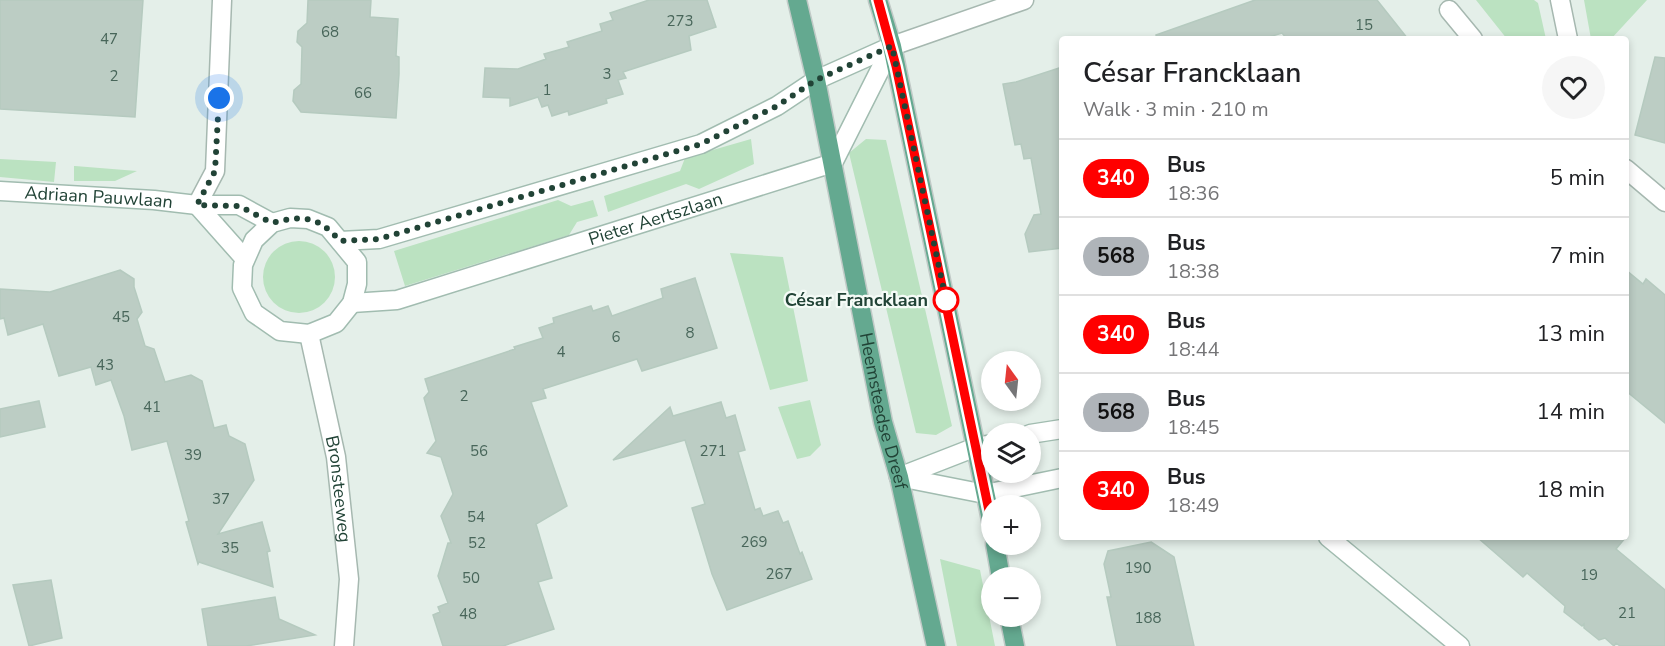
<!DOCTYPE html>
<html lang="en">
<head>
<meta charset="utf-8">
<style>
	body { margin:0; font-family:"Nunito Sans",sans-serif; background:#f6f6f6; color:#202124; height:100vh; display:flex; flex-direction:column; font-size:22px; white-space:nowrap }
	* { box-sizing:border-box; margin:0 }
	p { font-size:20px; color:#757577 }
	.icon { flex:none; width:33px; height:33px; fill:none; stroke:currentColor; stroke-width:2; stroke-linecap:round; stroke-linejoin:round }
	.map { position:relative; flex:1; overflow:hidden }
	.panel { position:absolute; left:1059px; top:36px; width:570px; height:504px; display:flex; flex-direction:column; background:#fff; border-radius:6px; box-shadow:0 3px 9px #0003 }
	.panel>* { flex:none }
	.badge { padding:0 12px; border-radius:20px; font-size:21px; line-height:39px }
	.needle { width:39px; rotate:345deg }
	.fabs { position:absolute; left:981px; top:351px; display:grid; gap:12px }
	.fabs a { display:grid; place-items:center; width:60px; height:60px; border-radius:50%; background:#fff; box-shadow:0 3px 9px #0003; font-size:30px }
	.you { position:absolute; width:30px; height:30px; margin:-15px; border:4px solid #fff; border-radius:50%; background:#1a73e8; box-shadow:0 0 0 9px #1a73e833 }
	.map>.badge { position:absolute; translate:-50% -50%; box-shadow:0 0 0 3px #fff }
	.round { display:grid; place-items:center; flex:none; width:63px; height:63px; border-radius:32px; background:#f6f6f6 }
	.summary { display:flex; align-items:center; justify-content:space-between; height:102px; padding:0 24px }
	h1 { font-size:28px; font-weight:600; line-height:45px }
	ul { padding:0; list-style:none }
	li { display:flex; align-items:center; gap:18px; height:78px; padding:0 24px; border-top:2px solid #e0e0e0 }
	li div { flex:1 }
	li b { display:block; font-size:22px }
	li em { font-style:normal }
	li .badge { min-width:66px; font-weight:700; text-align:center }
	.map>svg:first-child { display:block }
	.green { fill:#bbe2c1 }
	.building { fill:#bccdc4; stroke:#b5cabf; stroke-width:1.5 }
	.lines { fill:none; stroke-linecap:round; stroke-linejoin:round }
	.street-casing { stroke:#a6b8b0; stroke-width:21 }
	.secondary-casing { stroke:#a1bcb0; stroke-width:21 }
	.primary-casing { stroke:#c1cac7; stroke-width:21 }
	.street { stroke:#fff; stroke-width:18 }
	.secondary { stroke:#fff; stroke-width:18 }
	.primary { stroke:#64a990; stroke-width:18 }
	.line-casing { stroke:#fff; stroke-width:14 }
	.line { stroke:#f00; stroke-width:9 }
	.walk { stroke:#214336; stroke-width:6; stroke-dasharray:0 10.8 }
	.stop-dot { fill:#fff; stroke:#f00; stroke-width:3 }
	.labels { text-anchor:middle; stroke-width:4.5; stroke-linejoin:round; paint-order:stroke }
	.number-label { font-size:15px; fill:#48665a }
	.street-label { font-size:18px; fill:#214336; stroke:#f5fbf7 }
	.stop-label { font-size:18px; font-weight:bold; fill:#214336; stroke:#f5fbf7; text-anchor:end }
</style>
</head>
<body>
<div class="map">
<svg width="1665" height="646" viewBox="0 0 1665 646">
	<rect width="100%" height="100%" fill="#e4efe9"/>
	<!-- green -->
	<path class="green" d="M1476 0H1534L1538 3 1546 39H1507Z
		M1584 0H1647L1611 39H1591Z
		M751 139 754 164 699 189 686 184 608 212 604 196 680 171 685 158Z
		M866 139 886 140 952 426 936 435 916 433 849 153Z
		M0 159 56 162 54 182 0 177Z
		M74 166H75L137 171 115 181H74Z
		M558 200 571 206 593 200 598 216 577 222 569 235 405 286 394 251Z
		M263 277a36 36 0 1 1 72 0a36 36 0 1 1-72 0Z
		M730 253 783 257 808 381 770 390Z
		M810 400 821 445 810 456 797 459 778 407Z
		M940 559 980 570 995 646H957Z"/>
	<!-- building -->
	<path class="building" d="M0 0H143L135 117 0 109Z
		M308 0H371L370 17 398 19 396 56 399 57V74L396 118 301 112 293 101 294 90 301 84 302 47 297 42 298 31 307 23Z
		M649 0H707L716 27 689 36 691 50 623 72 626 78 618 80 623 94 606 99 607 103 569 115 568 111 552 116 548 105 542 107 538 97 510 106V98L483 97 485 68 518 69 546 59 544 54 569 47 567 42 602 31 600 24 613 20 610 13Z
		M1255 0H1377L1408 39H1287L1282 33 1263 39H1157L1156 35Z
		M1655 57 1665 58V143L1635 135Z
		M1062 67V248L1029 252 1025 234 1034 215 1041 214 1031 158 1024 159 1021 144 1015 145 1003 84 1016 82Z
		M120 270 134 279V287L142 312 137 319 145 346 154 349 165 382 191 375 202 381 214 428 226 425 229 436 245 444 254 480 218 534 262 522 270 551 267 552 273 587 199 562 198 564 186 522 189 521 167 441 132 450 124 416 111 380 96 385 91 367 59 376 43 324 8 335 4 318 0 319V289L50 292Z
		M1626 270 1643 284 1646 279 1665 295V423L1626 391Z
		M695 278 717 348 642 371 637 359 543 389 546 398 531 402 567 506 536 524 552 578 538 582 554 629 503 646H443L433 615 440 612 438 607 448 603 438 576 448 543H451L441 516 453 494 441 457 427 453 436 441 424 398 429 392 425 379 515 349 514 347 543 338 539 328 554 323 553 318 591 306 593 311 608 306 612 316 663 298 661 289Z
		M39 401 45 427 0 437V409Z
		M721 402 726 418 735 415 745 450 738 452 755 510 760 508 763 516 778 511 783 523 788 521 800 554 802 552 812 579 727 610 712 574 692 508 705 504 685 440 613 460 670 407 673 416Z
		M1477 537H1626L1616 549 1665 590V646H1620L1616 643 1614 646 1605 638 1599 640 1584 628V624L1582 626 1564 612 1565 606 1527 573 1523 577Z
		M1151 542 1174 557 1194 646H1117L1107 597H1111L1104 564 1108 551Z
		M51 580 62 638 29 646 13 585Z
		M275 597 279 619 315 635 246 646H208L202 609Z"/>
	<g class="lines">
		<defs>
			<g id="street">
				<path d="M1560 0 1568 39"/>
				<path d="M1449 10 1473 39"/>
				<path d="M892 46 1024 0"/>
				<path d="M1626 169 1665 202"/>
				<path d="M197 205 215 171 222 0"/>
				<path id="s1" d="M309 334 336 457 349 579 344 646"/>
			</g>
			<g id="secondary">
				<path id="s2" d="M0 191 154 200 197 205H239L272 223"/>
				<path d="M197 205 245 259"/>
				<path d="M290 218 308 219 328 227 357 262V284L352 303 336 323 309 334 280 331 254 313 242 288 243 265 254 240 272 223Z"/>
				<path d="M340 241 379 239 701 144 777 106 816 80 892 46"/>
				<path id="s3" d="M352 303 397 300 833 163 892 46"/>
				<path d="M1030 434 1062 429"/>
				<path d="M899 477 985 494 1062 478"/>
				<path d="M899 477 976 447 992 444"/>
				<path d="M1328 537 1460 646"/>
			</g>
			<g id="primary">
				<path id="s4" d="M797 0 816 80 883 422 899 477 936 646"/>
				<path d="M878 0 892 46 992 525"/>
				<path d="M995 544 1001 578"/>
				<path d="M1009 616 1015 646"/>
			</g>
		</defs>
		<!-- street casing -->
		<use href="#street" class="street-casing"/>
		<!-- secondary casing -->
		<use href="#secondary" class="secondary-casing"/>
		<!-- primary casing -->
		<use href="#primary" class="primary-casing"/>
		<!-- street -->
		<use href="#street" class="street"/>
		<!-- secondary -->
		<use href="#secondary" class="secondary"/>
		<!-- primary -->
		<use href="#primary" class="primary"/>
	</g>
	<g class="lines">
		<defs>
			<path id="line" d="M878 0 896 66 992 525"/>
		</defs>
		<!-- line casing -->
		<use href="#line" class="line-casing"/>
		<!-- line -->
		<use href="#line" class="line"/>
		<!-- walk -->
		<path class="walk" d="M219 98 215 171 197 205 239 206 272 223C303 215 318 216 340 241L379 239 701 144 777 106 816 80 892 46 946 300"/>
	</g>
	<!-- markers -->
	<circle class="stop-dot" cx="946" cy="300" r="12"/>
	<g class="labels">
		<!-- number labels -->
		<g class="number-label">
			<text x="680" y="26">273</text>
			<text x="1364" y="30">15</text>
			<text x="330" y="37">68</text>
			<text x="109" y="44">47</text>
			<text x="607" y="79">3</text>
			<text x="114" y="81">2</text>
			<text x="547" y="95">1</text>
			<text x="363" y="98">66</text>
			<text x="121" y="322">45</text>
			<text x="690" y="338">8</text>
			<text x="616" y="342">6</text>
			<text x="561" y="357">4</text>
			<text x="105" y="370">43</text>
			<text x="464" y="401">2</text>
			<text x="152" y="412">41</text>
			<text x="479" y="456">56</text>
			<text x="713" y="456">271</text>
			<text x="193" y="460">39</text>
			<text x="221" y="504">37</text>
			<text x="476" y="522">54</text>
			<text x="754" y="547">269</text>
			<text x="477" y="548">52</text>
			<text x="230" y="553">35</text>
			<text x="1138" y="573">190</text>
			<text x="779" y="579">267</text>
			<text x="1589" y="580">19</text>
			<text x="471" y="583">50</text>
			<text x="1627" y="618">21</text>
			<text x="468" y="619">48</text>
			<text x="1148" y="623">188</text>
		</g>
		<!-- street labels -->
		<g class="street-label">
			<text dy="6" stroke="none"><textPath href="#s2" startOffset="99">Adriaan Pauwlaan</textPath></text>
			<text dy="6" stroke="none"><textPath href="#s3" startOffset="316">Pieter Aertszlaan</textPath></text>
			<text dy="6" stroke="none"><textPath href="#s4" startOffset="420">Heemsteedse Dreef</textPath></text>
			<text dy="6" stroke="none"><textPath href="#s1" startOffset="158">Bronsteeweg</textPath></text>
		</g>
		<!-- stop labels -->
		<g class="stop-label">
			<text x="928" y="306">César Francklaan</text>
		</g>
	</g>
</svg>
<div class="fabs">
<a><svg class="needle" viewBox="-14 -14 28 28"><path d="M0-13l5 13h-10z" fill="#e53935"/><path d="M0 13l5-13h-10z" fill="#757577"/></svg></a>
<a><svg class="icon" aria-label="layers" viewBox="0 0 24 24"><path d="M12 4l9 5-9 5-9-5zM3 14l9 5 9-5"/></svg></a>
<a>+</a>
<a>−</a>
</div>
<div class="you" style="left:219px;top:98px"></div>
<section class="panel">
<div class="summary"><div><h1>César Francklaan</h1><p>Walk · 3 min · 210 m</p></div><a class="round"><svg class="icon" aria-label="heart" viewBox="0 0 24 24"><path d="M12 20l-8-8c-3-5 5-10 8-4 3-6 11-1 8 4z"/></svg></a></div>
<ul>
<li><span class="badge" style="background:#f00;color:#fff">340</span><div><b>Bus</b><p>18:36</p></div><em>5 min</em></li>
<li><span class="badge" style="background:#afb4b9;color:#111">568</span><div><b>Bus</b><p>18:38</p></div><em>7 min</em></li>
<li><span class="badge" style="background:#f00;color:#fff">340</span><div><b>Bus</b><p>18:44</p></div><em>13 min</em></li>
<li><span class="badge" style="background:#afb4b9;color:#111">568</span><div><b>Bus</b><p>18:45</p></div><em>14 min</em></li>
<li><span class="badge" style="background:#f00;color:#fff">340</span><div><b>Bus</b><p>18:49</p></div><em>18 min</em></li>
</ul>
</section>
</div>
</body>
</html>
